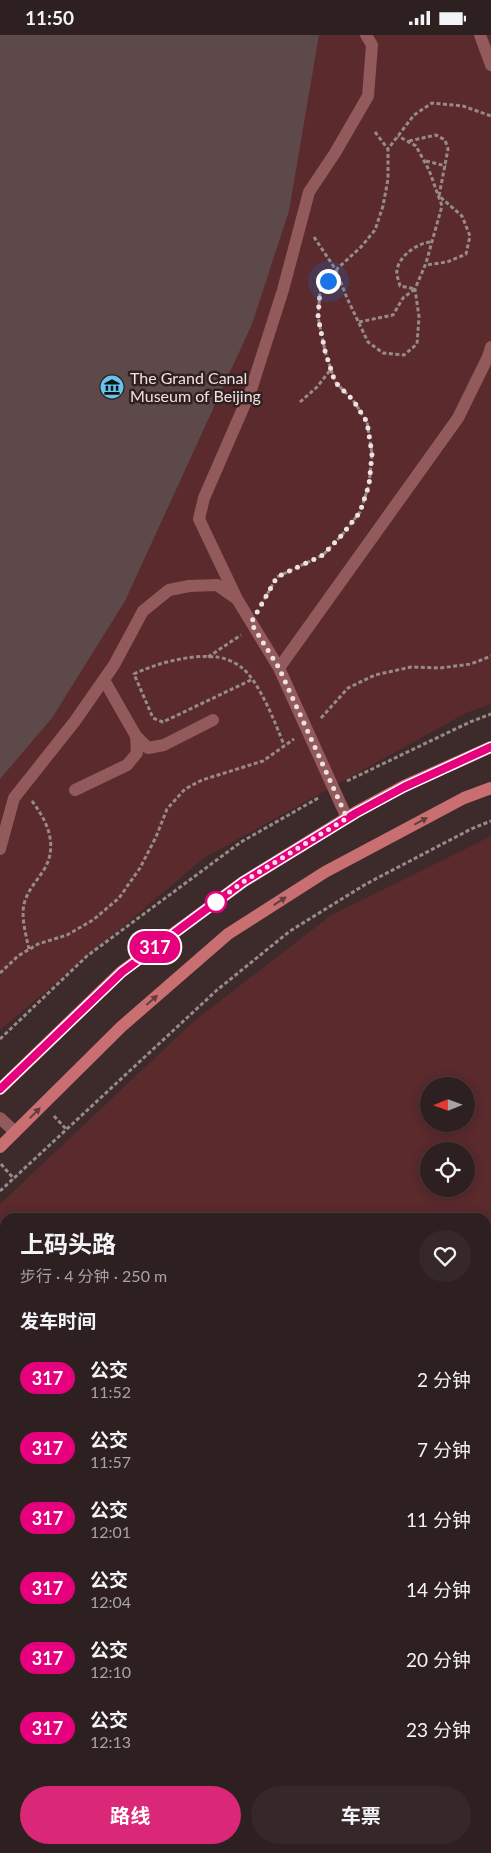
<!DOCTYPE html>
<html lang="zh">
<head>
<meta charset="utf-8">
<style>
	body { margin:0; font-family:Lato,"Noto Sans SC",sans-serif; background:#362829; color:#f1f3f6; height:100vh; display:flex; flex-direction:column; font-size:19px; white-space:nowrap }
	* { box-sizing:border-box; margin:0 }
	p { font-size:16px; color:#a7a3a5 }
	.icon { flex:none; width:28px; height:28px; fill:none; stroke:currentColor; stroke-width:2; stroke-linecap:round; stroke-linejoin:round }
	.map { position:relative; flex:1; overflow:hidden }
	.side { position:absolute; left:0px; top:1178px; width:491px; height:641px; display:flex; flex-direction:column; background:#2e2020; border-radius:15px 15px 0 0; box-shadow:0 2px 12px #0003,0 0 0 1px #493e3e }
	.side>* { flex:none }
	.badge { padding:0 10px; border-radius:16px; font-size:18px; line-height:32px }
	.needle { width:32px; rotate:269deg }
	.controls { position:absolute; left:420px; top:1042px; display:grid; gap:10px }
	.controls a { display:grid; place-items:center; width:55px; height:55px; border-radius:50%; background:#2e2020; box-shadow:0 2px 12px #0003,0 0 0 1px #493e3e; font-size:25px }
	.you { position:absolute; width:25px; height:25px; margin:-12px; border:4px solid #fff; border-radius:50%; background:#1a73e8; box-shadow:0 0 0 8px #1a73e833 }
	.map>.badge { position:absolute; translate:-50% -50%; box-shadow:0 0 0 2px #fff }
	h2 { padding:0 20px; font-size:19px; line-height:45px }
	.round { display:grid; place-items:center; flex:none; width:52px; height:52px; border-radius:26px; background:#362829 }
	.overview { display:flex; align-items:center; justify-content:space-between; height:85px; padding:0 20px }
	h1 { font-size:24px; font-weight:700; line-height:38px }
	.button { display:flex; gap:10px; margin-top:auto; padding:10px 20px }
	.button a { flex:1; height:58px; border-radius:30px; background:#db2777; color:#fff; font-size:20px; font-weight:700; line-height:58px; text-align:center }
	.button a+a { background:#362829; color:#f1f3f6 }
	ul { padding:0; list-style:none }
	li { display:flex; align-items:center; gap:15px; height:70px; padding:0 20px }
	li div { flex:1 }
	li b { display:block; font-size:19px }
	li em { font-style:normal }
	li .badge { min-width:55px; font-weight:700; text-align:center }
	.status { display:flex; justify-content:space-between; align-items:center; height:35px; padding:0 25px; background:#2e2020; direction:ltr }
	.status svg { height:14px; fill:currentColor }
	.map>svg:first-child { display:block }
	.green { fill:#5a2a2d; fill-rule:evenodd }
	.building { fill:#5d4949 }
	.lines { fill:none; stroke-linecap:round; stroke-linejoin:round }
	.path { stroke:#998a8a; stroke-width:3; stroke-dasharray:4 2.5; stroke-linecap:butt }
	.service { stroke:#925a5b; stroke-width:12 }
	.minor { stroke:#925a5b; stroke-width:12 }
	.secondary { stroke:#c96f72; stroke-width:12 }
	.oneway { fill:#673c3d }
	.line-casing { stroke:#fff; stroke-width:11 }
	.line { stroke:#e6007e; stroke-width:8 }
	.walk { stroke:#eee1e1; stroke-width:5; stroke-dasharray:0 9 }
	.stop-dot { fill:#fff; stroke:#e6007e; stroke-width:2.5 }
	.labels { text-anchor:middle; stroke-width:5; stroke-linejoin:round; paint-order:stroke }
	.poi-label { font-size:16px; fill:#eee1e1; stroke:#322021; text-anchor:start }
</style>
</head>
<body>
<div class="status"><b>11:50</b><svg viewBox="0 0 49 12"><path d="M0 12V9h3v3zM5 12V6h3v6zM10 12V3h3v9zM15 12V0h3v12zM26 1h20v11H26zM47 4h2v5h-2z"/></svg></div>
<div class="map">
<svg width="491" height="1818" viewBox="0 0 491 1818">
	<rect width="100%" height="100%" fill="#3d2a2a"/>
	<!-- green -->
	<path class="green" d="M0 0H491V669L466 678 204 823 0 995Z
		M491 801V1818H0V1169L194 986 330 881ZM429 1051H466V1089H429ZM429 1116H466V1154H429ZM5 1182H486V1814H5Z"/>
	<!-- building -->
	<path class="building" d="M0 0H319L289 176 252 289 125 566 52 683 0 744Z"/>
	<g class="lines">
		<!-- path -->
		<path class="path" d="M375 97 388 114
			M409 106 436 100 445 105 448 114 439 161 462 181 470 201 466 219 447 227 426 230
			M426 126 446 131
			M314 202 336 235 347 263 368 307 383 318 404 320 417 309 419 282 415 254 426 228 442 171 429 135 416 111 398 101
			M359 287 393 280 403 263 415 254 400 251C399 246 396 240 397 235 399 221 418 207 432 207
			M300 367 317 352 331 334
			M261 570 277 542 323 520 342 500 360 477 369 450 372 419 367 387 353 365 335 347 325 316 318 282 320 256 338 233 361 212 375 195 383 171 388 144V114L414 80 432 68 463 71 491 81
			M208 622 241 600
			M251 645 163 687 153 683 134 639C157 628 191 619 217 622 223 622 236 628 241 632 259 645 276 690 284 710
			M321 683 348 653 375 640 411 632 440 633 471 629 491 621
			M347 746 470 687 491 679
			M29 914C26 900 21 883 24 869 28 854 38 845 45 833 58 809 47 786 32 766
			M0 938 18 921 38 909 67 900 93 885 119 863 140 833 156 802 167 774 185 754 202 745 263 726 294 704
			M0 1004 87 921 241 807 320 762
			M54 1081 67 1095
			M1 1129 14 1144
			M0 1156 217 955 290 896 366 849 471 794 491 786"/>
		<!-- service -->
		<path class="service" d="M104 645 136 701 148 713 164 710 213 685
			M75 755 127 730 137 718 136 701
			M0 1083 15 1097"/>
		<!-- minor -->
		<path class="minor" d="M480 0 491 30
			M237 564 199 484 204 463 251 355 283 255 309 157 335 118 368 61 372 10 366 0
			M347 783 279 633 458 383 488 322 491 312
			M0 814 14 763 75 686 114 630 143 576 169 555 189 551 217 550 237 564 279 633"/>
		<!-- secondary -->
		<path class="secondary" d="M0 1054 121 937 243 847 356 777 404 751 491 712
			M0 1112 121 992 228 899 325 837 464 763 491 753"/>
	</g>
	<!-- one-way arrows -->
	<defs><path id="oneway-solid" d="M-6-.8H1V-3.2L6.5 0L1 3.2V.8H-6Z" transform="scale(1.25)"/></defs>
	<g class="oneway">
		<use href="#oneway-solid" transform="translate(421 786) rotate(-28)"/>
		<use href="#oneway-solid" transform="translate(280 866) rotate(-33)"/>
		<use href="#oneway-solid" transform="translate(152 965) rotate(-41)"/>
		<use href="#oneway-solid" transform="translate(35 1078) rotate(-45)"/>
	</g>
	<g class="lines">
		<defs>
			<path id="line" d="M0 1054 122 937 243 847 356 778 404 752 491 712"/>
		</defs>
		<!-- line casing -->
		<use href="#line" class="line-casing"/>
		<!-- line -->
		<use href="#line" class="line"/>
		<!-- walk -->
		<path class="walk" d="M216 867 212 870 243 847 347 783 279 633 251 588 277 542 323 520 342 500 360 477 369 450 372 419 367 387 353 365 335 347 325 316 318 282 320 256 328 246"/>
	</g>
	<!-- icons -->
	<defs>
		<symbol id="museum-disc" viewBox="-11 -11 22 22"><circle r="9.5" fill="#65c5ee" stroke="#322021"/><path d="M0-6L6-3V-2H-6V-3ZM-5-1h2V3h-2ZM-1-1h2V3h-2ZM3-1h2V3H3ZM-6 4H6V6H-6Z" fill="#111"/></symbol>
	</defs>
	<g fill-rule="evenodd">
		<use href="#museum-disc" x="98" y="338" width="28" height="28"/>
	</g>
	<!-- markers -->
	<circle class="stop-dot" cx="216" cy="867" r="10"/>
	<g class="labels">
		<!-- poi labels -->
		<g class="poi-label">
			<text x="130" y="349">The Grand Canal<tspan x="130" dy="18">Museum of Beijing</tspan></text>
		</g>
	</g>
</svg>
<div class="controls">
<a><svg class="needle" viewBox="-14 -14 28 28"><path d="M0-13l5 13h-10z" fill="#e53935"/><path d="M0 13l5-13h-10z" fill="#a7a3a5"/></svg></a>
<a><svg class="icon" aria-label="locate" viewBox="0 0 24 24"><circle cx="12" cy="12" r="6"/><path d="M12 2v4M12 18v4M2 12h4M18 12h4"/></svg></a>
</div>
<div class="you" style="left:328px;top:246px"></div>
<b class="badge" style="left:155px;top:912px;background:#e6007e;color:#fff">317</b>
<section class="side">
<div class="overview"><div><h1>上码头路</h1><p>步行 · 4 分钟 · 250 m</p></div><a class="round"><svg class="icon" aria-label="heart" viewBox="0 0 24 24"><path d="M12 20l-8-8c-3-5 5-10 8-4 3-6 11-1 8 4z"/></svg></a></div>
<h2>发车时间</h2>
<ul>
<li><span class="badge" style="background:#e6007e;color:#fff">317</span><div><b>公交</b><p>11:52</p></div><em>2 分钟</em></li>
<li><span class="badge" style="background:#e6007e;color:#fff">317</span><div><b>公交</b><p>11:57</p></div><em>7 分钟</em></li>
<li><span class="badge" style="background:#e6007e;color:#fff">317</span><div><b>公交</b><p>12:01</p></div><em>11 分钟</em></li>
<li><span class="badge" style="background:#e6007e;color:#fff">317</span><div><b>公交</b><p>12:04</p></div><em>14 分钟</em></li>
<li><span class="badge" style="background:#e6007e;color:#fff">317</span><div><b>公交</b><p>12:10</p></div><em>20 分钟</em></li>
<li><span class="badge" style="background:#e6007e;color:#fff">317</span><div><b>公交</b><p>12:13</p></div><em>23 分钟</em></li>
</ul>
<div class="button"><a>路线</a><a>车票</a></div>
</section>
</div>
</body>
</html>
